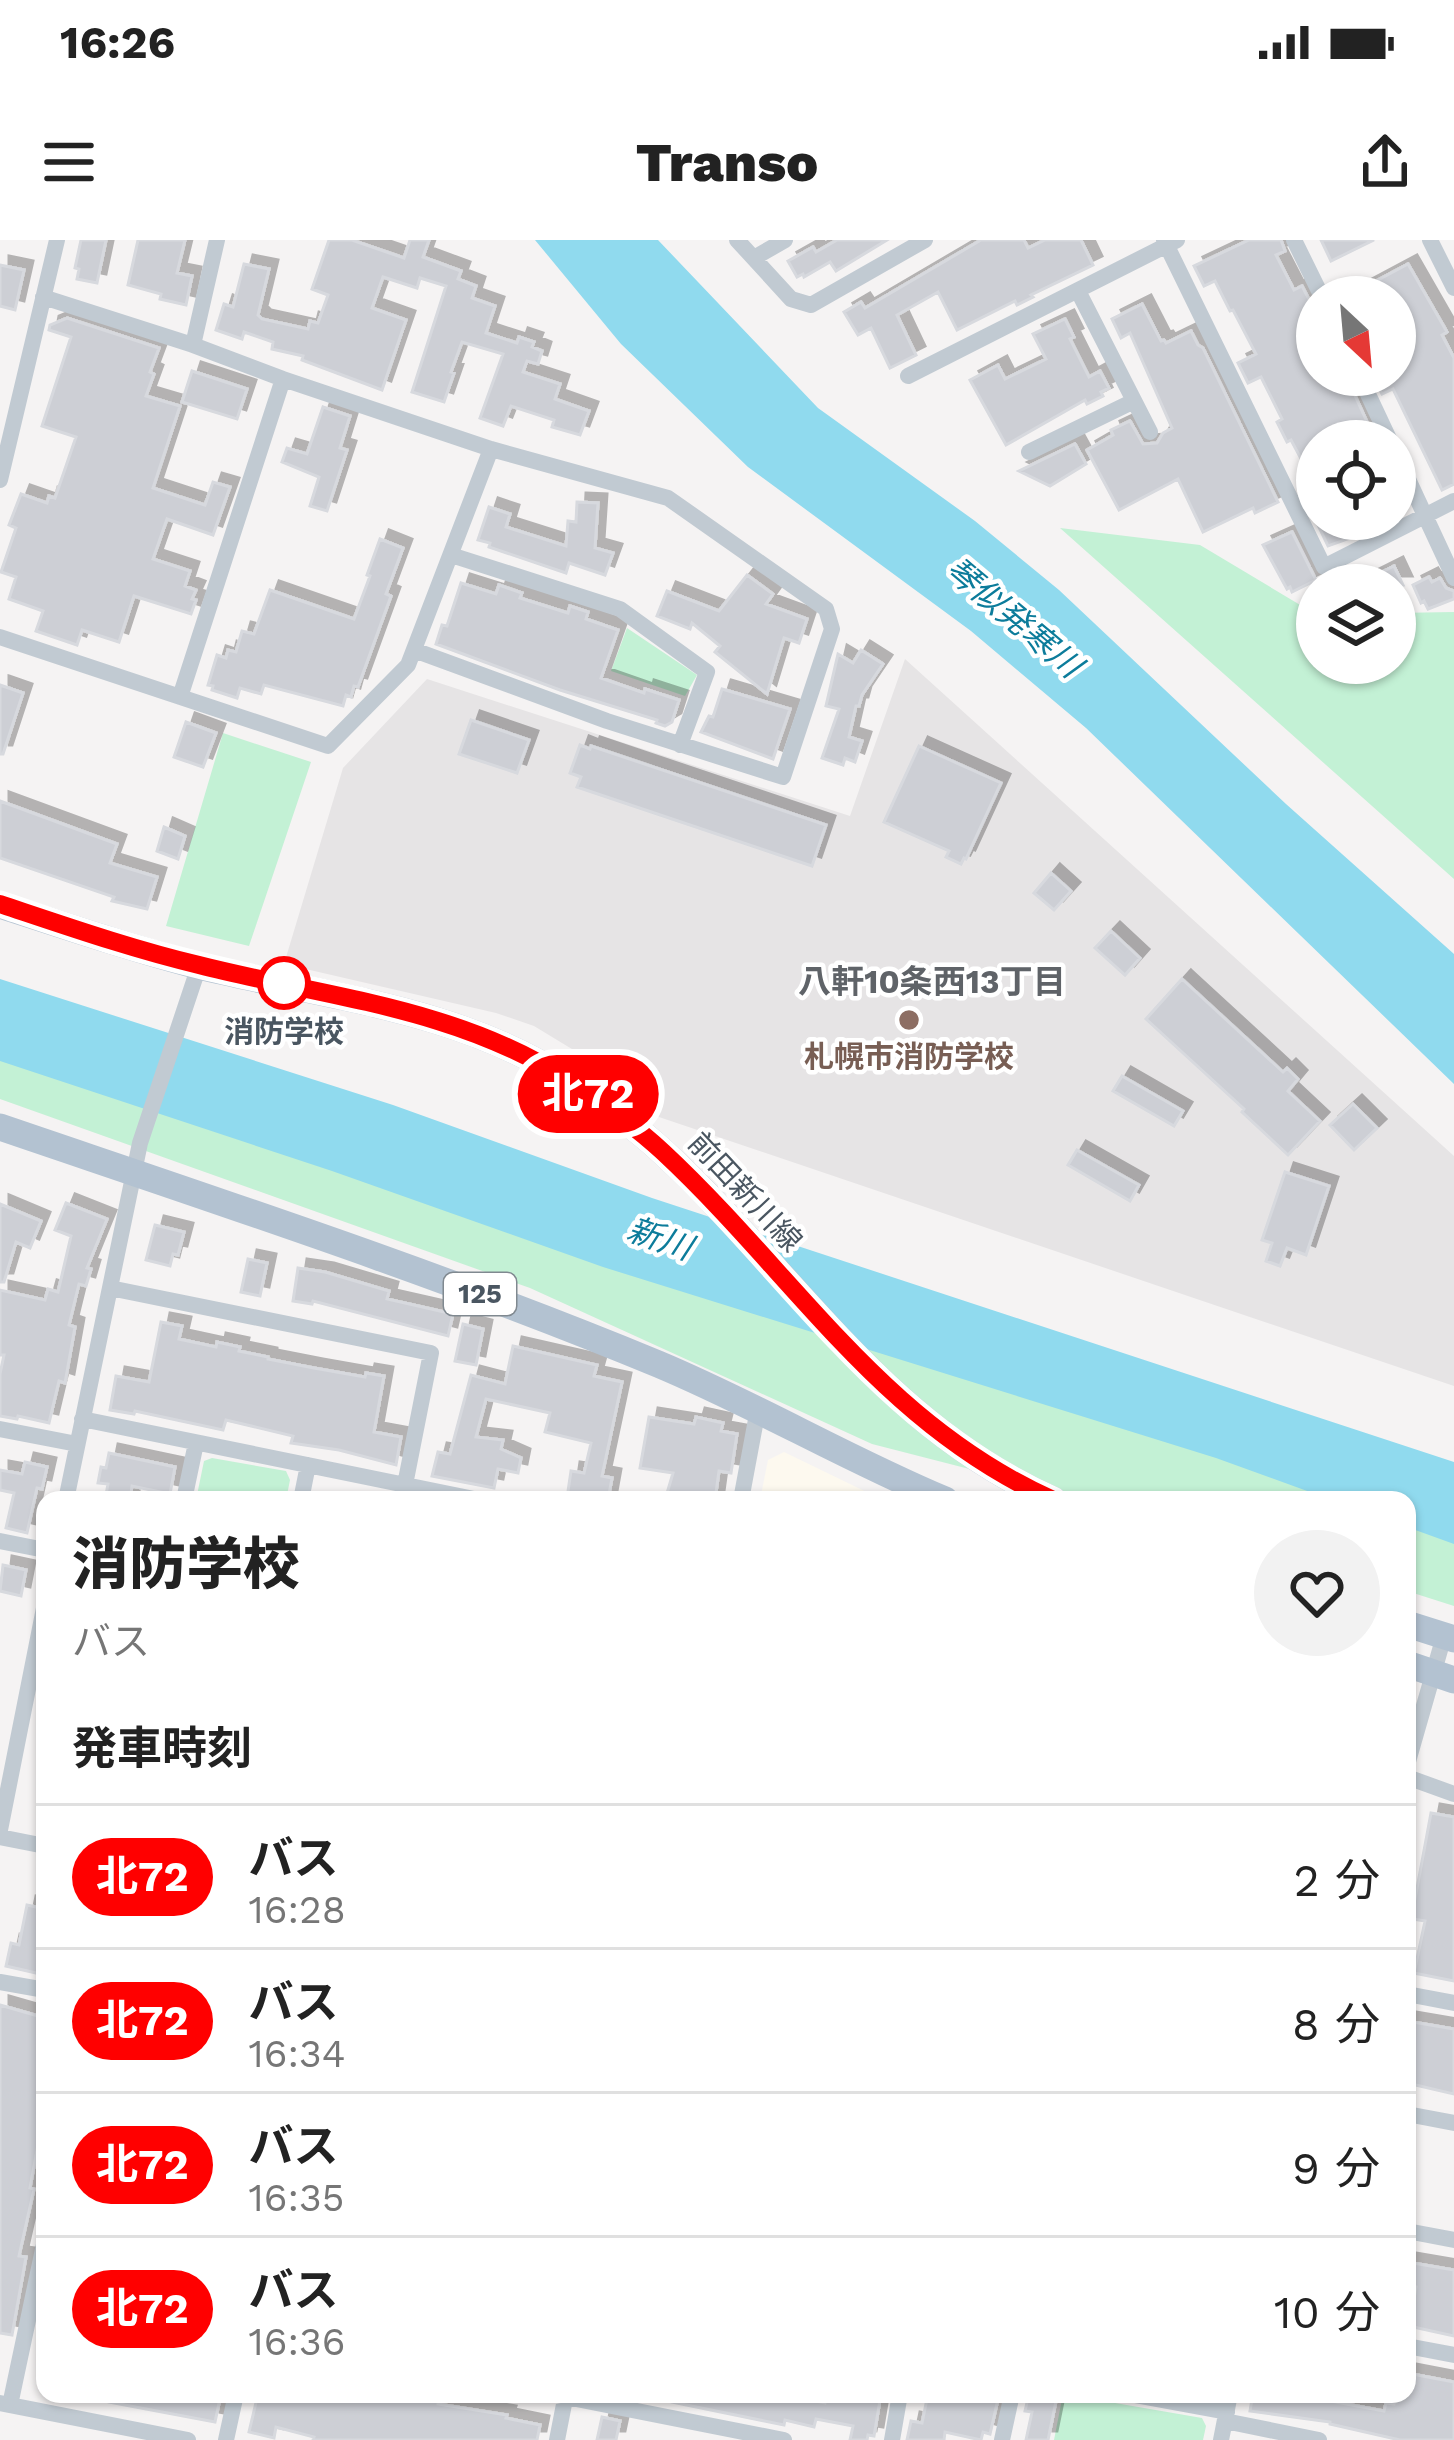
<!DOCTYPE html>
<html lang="ja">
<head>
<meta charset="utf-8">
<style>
	body { margin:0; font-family:"Work Sans","Noto Sans JP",sans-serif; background:#f2f2f2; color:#222; height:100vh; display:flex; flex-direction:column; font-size:45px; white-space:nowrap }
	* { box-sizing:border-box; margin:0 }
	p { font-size:39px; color:#767676 }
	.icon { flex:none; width:66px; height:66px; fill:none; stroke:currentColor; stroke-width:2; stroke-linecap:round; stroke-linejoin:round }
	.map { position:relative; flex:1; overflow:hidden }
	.side { position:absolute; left:36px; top:1251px; width:1380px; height:912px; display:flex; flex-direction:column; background:#fff; border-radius:24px; box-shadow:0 3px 9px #0004 }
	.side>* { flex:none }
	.badge { padding:0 24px; border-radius:39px; font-size:42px; line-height:78px }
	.needle { width:78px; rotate:154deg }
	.buttons { position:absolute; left:1296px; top:36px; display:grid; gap:24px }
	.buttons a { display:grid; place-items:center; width:120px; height:120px; border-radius:50%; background:#fff; box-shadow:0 3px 9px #0004; font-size:60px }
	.map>.badge { position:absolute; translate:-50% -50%; box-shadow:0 0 0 6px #fff }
	h2 { padding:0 36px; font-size:45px; line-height:108px }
	.round { display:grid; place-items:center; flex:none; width:126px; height:126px; border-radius:63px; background:#f2f2f2 }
	.overview { display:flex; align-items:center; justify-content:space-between; height:204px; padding:0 36px }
	h1 { font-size:57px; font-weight:800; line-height:90px }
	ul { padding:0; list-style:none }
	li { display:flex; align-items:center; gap:36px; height:144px; padding:0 36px; border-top:3px solid #e0e0e0 }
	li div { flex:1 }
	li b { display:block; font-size:45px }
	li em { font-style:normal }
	li .badge { min-width:132px; font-weight:700; text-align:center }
	.status { display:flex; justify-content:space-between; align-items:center; height:84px; padding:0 60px; background:#fff; direction:ltr }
	.status svg { height:33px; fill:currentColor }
	header { display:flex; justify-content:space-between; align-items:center; height:156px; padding:0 36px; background:#fff; font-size:54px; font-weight:800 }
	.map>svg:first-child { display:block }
	.commercial { fill:#fdf9ef }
	.education { fill:#e6e4e5 }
	.green { fill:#c3f1d5 }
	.water { fill:#90daee }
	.building { fill:#cdcfd5; stroke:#d7d9de; stroke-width:3; filter:url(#shadow) }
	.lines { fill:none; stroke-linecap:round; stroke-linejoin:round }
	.street { stroke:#c1cad2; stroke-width:16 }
	.primary { stroke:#b3c2d1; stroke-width:27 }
	.line-casing { stroke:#fff; stroke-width:27 }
	.line { stroke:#f00; stroke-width:18 }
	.stop-dot { fill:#fff; stroke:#f00; stroke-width:6 }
	.education-dot { fill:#8d6e63; stroke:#fff; stroke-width:4.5 }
	.labels { text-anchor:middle; stroke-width:9; stroke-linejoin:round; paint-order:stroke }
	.shield { fill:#fff; stroke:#808990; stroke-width:3 }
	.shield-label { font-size:27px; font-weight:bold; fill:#4a5661 }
	.stop-label { font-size:30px; font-weight:bold; fill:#4a5661; stroke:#fff }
	.education-label { font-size:30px; font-weight:bold; fill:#785e54; stroke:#fff }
	.street-label { font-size:30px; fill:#4a5661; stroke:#fff }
	.water-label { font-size:33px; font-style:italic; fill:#0c7c9b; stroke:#fff }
	.neighbourhood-label { font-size:33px; font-weight:bold; fill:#5f6368; stroke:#fff }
</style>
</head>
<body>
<div class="status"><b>16:26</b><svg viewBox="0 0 49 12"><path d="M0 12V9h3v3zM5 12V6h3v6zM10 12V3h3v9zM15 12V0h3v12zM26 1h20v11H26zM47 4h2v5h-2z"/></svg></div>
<header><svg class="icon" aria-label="menu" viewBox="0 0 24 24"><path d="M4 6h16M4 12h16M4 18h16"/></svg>Transo<svg class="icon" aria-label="share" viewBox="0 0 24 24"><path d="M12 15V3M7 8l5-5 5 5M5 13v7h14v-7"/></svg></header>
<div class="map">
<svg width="1454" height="2200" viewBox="0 0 1454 2200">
	<defs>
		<filter id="shadow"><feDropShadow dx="9" dy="-9" stdDeviation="0" flood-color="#0004"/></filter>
	</defs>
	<rect width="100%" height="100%" fill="#f5f3f3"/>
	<!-- commercial -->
	<path class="commercial" d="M784 1212 883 1260H760L768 1220Z"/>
	<!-- education -->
	<path class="education" d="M905 419 1454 916V1146L659 877 590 820 534 786 496 773 284 724 343 528 427 439 850 576Z"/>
	<!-- green -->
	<path class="green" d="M1060 288 1200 305 1317 375V423H1395V373L1454 372V639Z
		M627 388 697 435 685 456 611 431Z
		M223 493 311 522 249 706 166 686Z
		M0 786 1365 1260H1090L872 1204 530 1048 0 859Z
		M212 1218 286 1231 290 1240 286 1260H196L204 1221Z
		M1407 1276 1454 1294V1366L1407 1351Z
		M1063 2154 1202 2178 1206 2186 1203 2200H1054Z"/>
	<!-- water -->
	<path class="water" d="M535 0H658L818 168 975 281 1059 350 1286 564 1454 714V844L1086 488 971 391 748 227 621 104Z
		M0 739 393 865 652 958 1454 1222V1304L1407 1287V1260H1332L1216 1218 603 1027 332 931 0 821Z"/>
	<!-- building -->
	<path class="building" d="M81 0H106L97 43 77 39 79 29 75 28Z
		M138 0H185L177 33 192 36 186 65 160 59 161 54 128 45Z
		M329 0H352L404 18 410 0H429L423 17 461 31 458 39 476 46 472 58 495 66 486 93 517 103 519 97 534 102 532 107 542 111 538 124 527 121 523 132 560 144 555 159 589 171 580 195 552 187 554 180 511 166 503 186 480 178 503 114 462 102 451 132 454 133 444 162 412 152 446 46 420 38 417 48 383 37 372 68 406 80 382 150 302 120 303 116 272 109 273 102 244 92 242 99 216 90 224 64 233 67 244 24 269 29 258 75 262 79 308 89 310 81 318 83 328 55 312 49Z
		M837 0H887L836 31 830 22 804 37 803 34 797 37 788 21 813 7 816 12Z
		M981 0H1024L1028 8 1045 0H1081L1093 25 1031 55 1033 57 1017 65 1015 61 957 90 938 52 897 75 916 115 890 128 871 88 858 95 844 72 861 62 865 68Z
		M1249 0H1281L1285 11 1276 15 1294 50 1302 46 1313 67 1306 70 1317 93V135H1341L1349 151 1352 149 1372 193 1356 201H1317V223L1306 228 1291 200 1287 202 1277 182 1282 179 1261 137 1248 143 1238 123 1256 114 1233 70 1230 71 1215 41 1204 46 1194 26Z
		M1321 0H1374L1331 21Z
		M1408 24 1447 92 1442 95 1454 118V244L1442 250 1393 149 1382 154 1374 138 1395 135V97L1401 94 1395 81V57H1346Z
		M0 25 24 30 15 70 0 66Z
		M1142 64 1161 101 1164 100 1166 103 1191 91 1198 105 1203 108 1278 262 1255 273 1253 268 1203 292 1178 239 1119 270 1087 210 1113 195 1111 190 1130 181 1143 204 1157 203 1163 193 1172 188 1130 93 1121 98 1112 79Z
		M67 78 159 108 150 132 154 134 146 156 180 166 153 248 205 265 213 242 230 247 213 295 167 279 153 319 190 331 185 346 196 350 192 359 196 360 191 374 134 356 119 402 82 390 77 405 36 391 43 371 9 359 16 337 1 332 16 288 9 285 21 254 47 263 49 256 55 258 76 197 42 186 71 97 49 90 50 85Z
		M1065 79 1074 97 1070 99 1089 137 1100 131 1109 148 1101 152 1103 156 1087 164 1085 160 1006 205 970 140 998 125 1005 139 1046 119 1033 94Z
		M192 131 247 149 237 179 182 162Z
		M323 167 350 176 340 208 347 210 327 271 310 266 319 237 282 222 287 208 307 214Z
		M1075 204 1086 224 1050 246 1019 231Z
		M577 262 598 263 595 308 613 313 605 335 569 323 566 333 489 307 490 303 478 300 489 267 510 274 506 287 566 306 568 281 576 282Z
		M1319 279H1343L1353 297 1328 306 1316 281Z
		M1292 292 1316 340 1292 352 1290 347 1287 349 1263 305Z
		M380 299 403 308 386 354 391 356 358 447 354 446 351 457 346 455 343 466 264 445 261 454 240 448 237 458 212 450 213 446 208 445 217 415 226 418 228 410 236 412 242 391 254 394 270 350 354 379 370 336 367 335Z
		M1394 326 1403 345H1356Z
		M747 335 773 354 766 364 807 379 799 403 784 398 767 454 715 412 720 406 692 383 690 389 657 376 667 351 719 371Z
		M1429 337 1432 342 1440 338 1446 348 1454 351V359L1428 369 1424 361 1421 363 1413 345Z
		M461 343 496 354 499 345 522 353 520 358 568 373 570 366 588 372 586 379 618 390 601 438 644 453 645 449 679 460 672 482 665 486 656 483 657 480 560 450 436 404 442 385 447 386Z
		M861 410 883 424 862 455 859 466H856L849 497 862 501 855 522 845 518 843 525 822 518 839 469 826 466 838 414 853 423Z
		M0 445 23 453 3 514H0Z
		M722 449 790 469 773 519 701 492 709 476 713 477Z
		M471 480 529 500 517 533 459 514Z
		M186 482 216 493 203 527 174 517Z
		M580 505 590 509 591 506 826 585 812 626 577 547 581 537 570 533Z
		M919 506 1001 543 966 619 964 618 961 624 946 617 949 611 884 582Z
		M0 561 117 604 110 623 157 637 147 669 112 661 114 657 0 618Z
		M164 587 185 596 178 619 157 611Z
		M1051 633 1071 651 1054 670 1034 653Z
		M1111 691 1140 718 1125 735 1095 708Z
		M1182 739 1283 832 1287 828 1298 839 1288 851 1320 881 1288 915 1242 872 1244 869 1146 779Z
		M1122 836 1183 871 1174 886 1113 851Z
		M1353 864 1377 888 1354 910 1330 885Z
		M1077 910 1139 945 1130 961 1068 925Z
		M1285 932 1329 946 1306 1015 1287 1008 1280 1026 1266 1021 1272 1003 1262 1000Z
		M66 963 107 979 87 1028 91 1029 86 1046 79 1044 69 1085 75 1087 65 1143 59 1141 49 1183 18 1176 17 1179 0 1176V1134L4 1115H0V1050L45 1060 48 1049 58 1052 71 996 55 990Z
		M0 964 41 981 30 1008 16 1002 4 1042H0Z
		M155 985 184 992 178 1015 173 1014 170 1026 146 1020Z
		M248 1019 267 1023 260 1056 241 1052Z
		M298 1028 325 1032 389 1051 387 1059 453 1074 448 1096 313 1061 312 1064 293 1061Z
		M161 1082 182 1086 179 1099 216 1107 217 1102 240 1107 239 1111 268 1117V1119L314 1128 365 1137 366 1133 384 1136 374 1192 401 1197 396 1225 339 1210 291 1203 293 1196 226 1180 223 1190 135 1171 134 1174 110 1170 116 1136 149 1142Z
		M463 1084 483 1089 476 1125 455 1121Z
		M513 1106 597 1125 594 1136 622 1142 602 1236 612 1238 608 1260 567 1258 571 1231 584 1233 591 1203 545 1192 550 1173 486 1159 476 1197 503 1200 501 1209 521 1218 518 1233 498 1229 494 1248 432 1236 438 1212 450 1214 471 1135 505 1144Z
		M649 1177 694 1184 696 1177 723 1183 721 1191 737 1194 731 1233 719 1231 715 1260H665L673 1233 640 1228Z
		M109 1213 175 1227 170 1254 132 1246 130 1260H105L108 1244 98 1243 101 1227 106 1228Z
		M25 1222 47 1227 42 1249 37 1248 27 1293 6 1288 14 1253 0 1250V1230L22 1234Z
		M3 1325 26 1330 21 1356 0 1351Z
		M1431 1573 1454 1577V1741L1414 1733 1425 1681 1407 1678V1657L1415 1659Z
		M27 1665 45 1669V1735L6 1726 11 1703 19 1705Z
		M0 1765 45 1778V1906L38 1905 30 1948 34 1949 19 2016 26 2017 12 2095 0 2093Z
		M1407 1781 1454 1789V1854L1407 1843Z
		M1407 2022 1454 2030V2096L1409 2086 1416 2047 1407 2045Z
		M1407 2133 1454 2142V2200H1400L1330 2184V2182L1250 2171 1253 2154H1293L1384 2171 1386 2163 1394 2164 1396 2154H1407Z
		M110 2154H182L198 2157 199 2154H221L215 2182 109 2162Z
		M258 2154H403L438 2162V2164L507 2175 506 2178 540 2185 537 2200H313L314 2197 276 2187 274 2198 249 2192Z
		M673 2154H783L825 2163 827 2155 844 2158 845 2154H881L874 2196 868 2195 867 2200H850L853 2186 816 2179 814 2187 785 2180 784 2185 672 2162Z
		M928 2154 999 2155 990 2194 983 2192 981 2200 945 2192 944 2200H907L911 2181 922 2183Z
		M1029 2154 1057 2156 1048 2200H1026L1032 2172 1025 2171Z
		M602 2177 620 2181 616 2200H597Z"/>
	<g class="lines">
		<!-- street -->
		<path class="street" d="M737 0 791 59 811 65 925 0
			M1164 0 1324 327 1454 261
			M1294 0 1322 57
			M1430 0 1454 48
			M754 18 785 0
			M1078 51 1150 192
			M43 57 193 105 283 139 491 209 668 258 826 369 832 389 783 537 607 481 414 410
			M193 105 217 0
			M1359 135 1390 201
			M908 136 1177 0
			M1395 211 1454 338
			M1029 212 1134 161
			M0 240 57 0
			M451 315 620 369 707 432 680 505
			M0 397 328 506 408 425 491 209
			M180 457 283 139
			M110 1048 431 1113 402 1260
			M82 1179 479 1260
			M0 1189 77 1204
			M66 1260 140 903 199 726
			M184 1260 196 1203
			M301 1260 308 1225
			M741 1260 758 1169
			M0 1301 45 1310
			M1407 1525 1444 1396
			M1407 1537 1454 1554
			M0 1590 45 1363
			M0 1597 45 1606
			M0 1742 45 1750
			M1407 1754 1454 1763
			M1407 1874 1454 1883
			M1407 1991 1454 2000
			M1407 2106 1454 2115
			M551 2154 784 2200
			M1129 2154 1227 2172
			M0 2163 188 2200
			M10 2165 45 2000
			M1225 2181 1319 2200
			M226 2200 236 2154
			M557 2200 566 2154
			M892 2200 900 2154
			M1002 2200 1012 2154
			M1221 2200 1230 2154"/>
		<!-- primary -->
		<path class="primary" d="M0 665C66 686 132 709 199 726 325 757 459 768 569 841 601 862 635 886 663 912 795 1034 882 1184 1053 1260
			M0 887C220 962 443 1035 658 1124 756 1165 847 1219 945 1260
			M1407 1384 1454 1399
			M1407 1424 1454 1440"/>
	</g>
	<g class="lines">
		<defs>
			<path id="line" d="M0 664C66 686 132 709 199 725 325 757 459 768 569 841 601 862 635 886 663 912 795 1035 881 1183 1053 1260"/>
		</defs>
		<!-- line casing -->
		<use href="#line" class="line-casing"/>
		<!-- line -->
		<use href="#line" class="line"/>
	</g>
	<!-- markers -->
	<circle class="stop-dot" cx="284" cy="743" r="24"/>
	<circle class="education-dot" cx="909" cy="780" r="12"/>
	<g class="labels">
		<!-- shield labels -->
		<rect class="shield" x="444" y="1033" width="72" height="42" rx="9"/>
		<g class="shield-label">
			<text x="480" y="1063">125</text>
		</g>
		<!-- stop labels -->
		<g class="stop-label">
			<text x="284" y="802">消防学校</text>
		</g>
		<!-- education labels -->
		<g class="education-label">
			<text x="909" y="827">札幌市消防学校</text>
		</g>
		<!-- street labels -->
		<g class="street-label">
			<text transform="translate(745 952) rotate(47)" y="10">前田新川線</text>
		</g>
		<!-- water labels -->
		<g class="water-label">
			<text transform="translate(1014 377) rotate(40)" y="12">琴似発寒川</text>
			<text transform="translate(660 998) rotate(19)" y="12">新川</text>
		</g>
		<!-- neighbourhood labels -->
		<g class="neighbourhood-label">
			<text x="932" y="753">八軒10条西13丁目</text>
		</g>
	</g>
</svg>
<div class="buttons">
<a><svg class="needle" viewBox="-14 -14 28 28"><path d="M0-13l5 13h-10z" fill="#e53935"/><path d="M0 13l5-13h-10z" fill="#767676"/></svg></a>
<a><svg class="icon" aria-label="locate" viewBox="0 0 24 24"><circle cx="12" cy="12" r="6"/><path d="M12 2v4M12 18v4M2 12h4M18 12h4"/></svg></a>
<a><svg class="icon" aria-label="layers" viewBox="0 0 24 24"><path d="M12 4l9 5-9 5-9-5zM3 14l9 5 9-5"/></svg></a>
</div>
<b class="badge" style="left:588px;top:854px;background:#f00;color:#fff">北72</b>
<section class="side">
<div class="overview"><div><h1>消防学校</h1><p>バス</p></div><a class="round"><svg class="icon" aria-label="heart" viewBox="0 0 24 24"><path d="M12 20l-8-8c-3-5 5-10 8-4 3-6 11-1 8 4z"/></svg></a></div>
<h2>発車時刻</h2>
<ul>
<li><span class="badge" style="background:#f00;color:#fff">北72</span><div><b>バス</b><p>16:28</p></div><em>2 分</em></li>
<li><span class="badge" style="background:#f00;color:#fff">北72</span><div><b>バス</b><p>16:34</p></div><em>8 分</em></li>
<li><span class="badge" style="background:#f00;color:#fff">北72</span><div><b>バス</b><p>16:35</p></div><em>9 分</em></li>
<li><span class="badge" style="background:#f00;color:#fff">北72</span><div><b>バス</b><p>16:36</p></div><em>10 分</em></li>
</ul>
</section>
</div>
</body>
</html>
